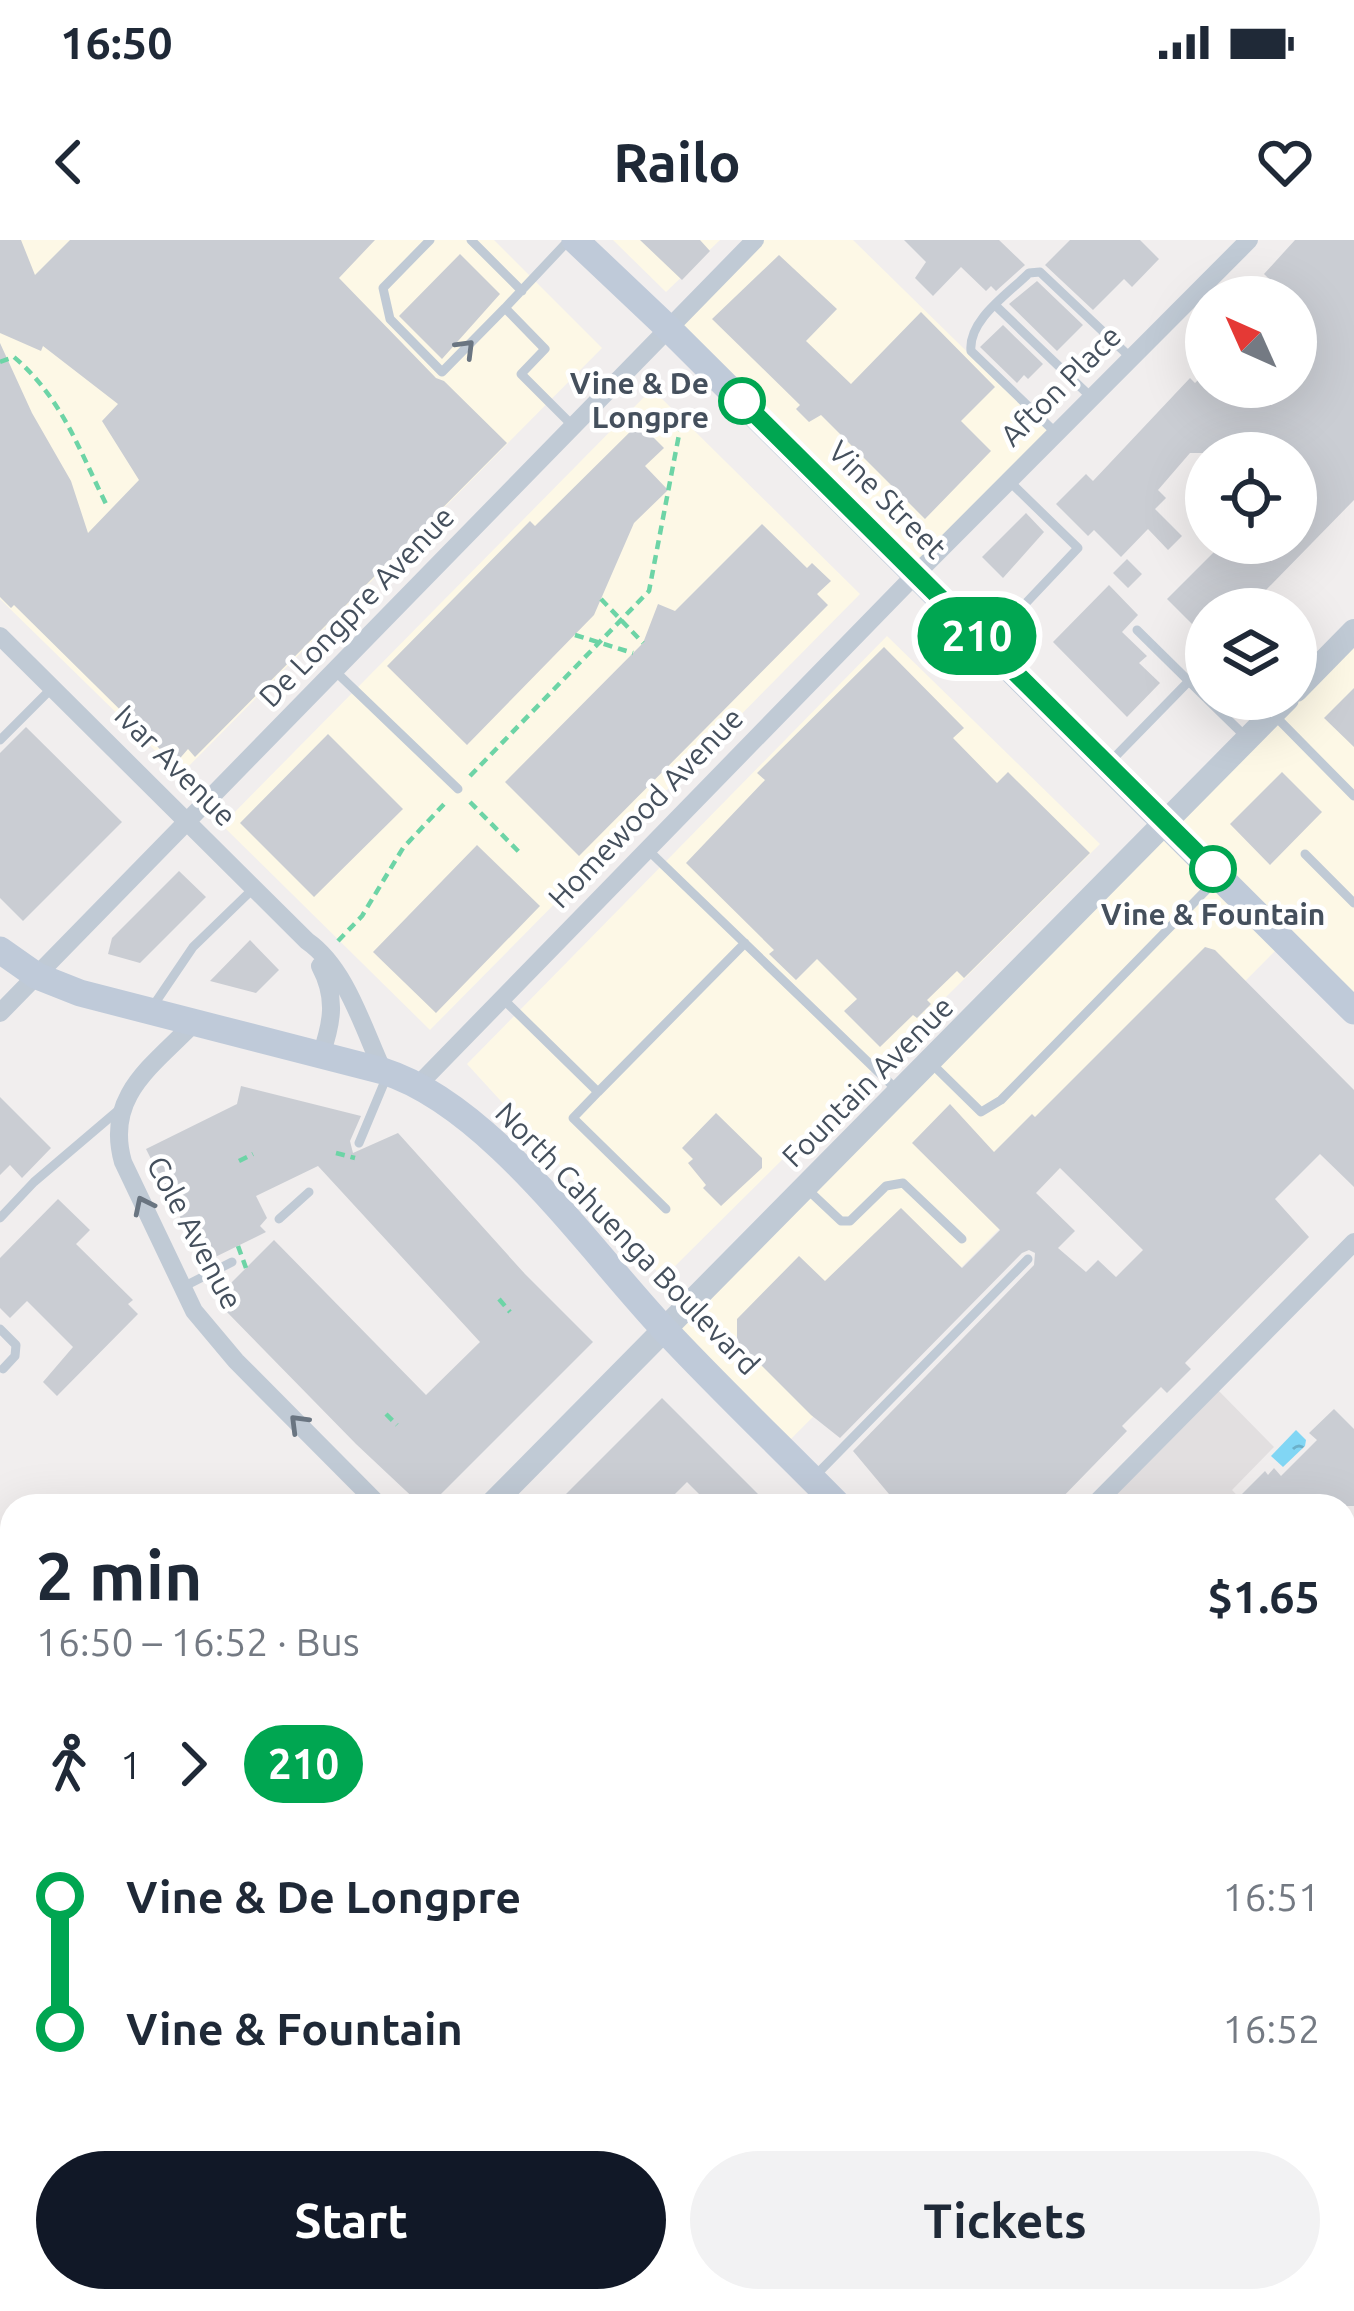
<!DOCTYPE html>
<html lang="en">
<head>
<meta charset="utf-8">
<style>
	body { margin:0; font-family:Ubuntu,sans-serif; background:#f2f2f3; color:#1f2937; height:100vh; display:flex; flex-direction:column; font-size:45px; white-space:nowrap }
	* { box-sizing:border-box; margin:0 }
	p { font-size:39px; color:#747a83 }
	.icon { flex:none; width:66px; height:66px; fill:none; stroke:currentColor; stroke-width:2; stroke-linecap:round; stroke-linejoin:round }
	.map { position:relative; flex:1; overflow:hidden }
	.details { position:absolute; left:0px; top:1254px; width:1356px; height:819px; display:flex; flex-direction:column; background:#fff; border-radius:36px 36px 0 0; box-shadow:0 12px 48px #0002 }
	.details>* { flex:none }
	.badge { padding:0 24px; border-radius:39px; font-size:42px; line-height:78px }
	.needle { width:78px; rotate:315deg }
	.tools { position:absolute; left:1185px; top:36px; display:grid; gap:24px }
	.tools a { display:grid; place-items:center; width:132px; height:132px; border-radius:50%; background:#fff; box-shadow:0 12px 48px #0002; font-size:60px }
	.map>.badge { position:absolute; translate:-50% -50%; box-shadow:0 0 0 6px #fff }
	.legs { display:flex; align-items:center; gap:18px; height:132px; padding:0 36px; font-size:39px }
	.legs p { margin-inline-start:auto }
	.summary { display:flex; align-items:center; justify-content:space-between; height:204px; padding:0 36px }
	h1 { font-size:66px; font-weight:700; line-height:90px }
	.button { display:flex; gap:24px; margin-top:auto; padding:24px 36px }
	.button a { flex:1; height:138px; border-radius:72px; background:#111827; color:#fff; font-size:48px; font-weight:700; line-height:138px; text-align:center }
	.button a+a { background:#f2f2f3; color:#1f2937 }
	ul { padding:0 36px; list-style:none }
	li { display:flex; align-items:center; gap:42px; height:132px; font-size:45px }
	li i { display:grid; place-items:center; width:18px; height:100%; margin:0 15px; background:currentColor }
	li i::after { content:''; width:30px; height:30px; margin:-15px; border:9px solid; border-radius:50%; background:#fff }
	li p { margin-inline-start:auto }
	li:first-child i { background:linear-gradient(#0000 50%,currentColor 0) }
	li:last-child i { background:linear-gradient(currentColor 50%,#0000 0) }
	.status { display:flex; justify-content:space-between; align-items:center; height:84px; padding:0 60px; background:#fff; direction:ltr }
	.status svg { height:33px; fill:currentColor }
	header { display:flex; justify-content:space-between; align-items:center; height:156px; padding:0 36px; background:#fff; font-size:54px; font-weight:700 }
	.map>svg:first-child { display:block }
	.commercial { fill:#fdf8e6 }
	.education { fill:#e2dfe0 }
	.park { fill:url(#park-dots) }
	.water { fill:url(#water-ripples) }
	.building { fill:#cacdd3; fill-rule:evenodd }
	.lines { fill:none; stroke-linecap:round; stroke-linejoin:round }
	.path { stroke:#6dd4a6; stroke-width:4.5; stroke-dasharray:9 6; stroke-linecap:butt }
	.service { stroke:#c0cad5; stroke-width:9 }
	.minor { stroke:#c0cad5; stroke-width:18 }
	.tertiary { stroke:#c0cad5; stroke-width:24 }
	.secondary { stroke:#bfcad9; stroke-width:27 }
	.path-bridge { stroke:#6dd4a6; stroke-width:4.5; stroke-dasharray:9 6; stroke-linecap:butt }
	.oneway { stroke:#6a7581 }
	.line-1-casing { stroke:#fff; stroke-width:27 }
	.line-1 { stroke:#00a651; stroke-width:18 }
	.stop-1-dot { fill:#fff; stroke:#00a651; stroke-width:6 }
	.labels { text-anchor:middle; stroke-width:9; stroke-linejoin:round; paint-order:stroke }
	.stop-label { font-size:30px; font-weight:bold; fill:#45505d; stroke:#fff; text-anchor:end }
	.street-label { font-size:30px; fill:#45505d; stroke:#fff }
</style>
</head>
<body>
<div class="status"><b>16:50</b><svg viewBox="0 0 49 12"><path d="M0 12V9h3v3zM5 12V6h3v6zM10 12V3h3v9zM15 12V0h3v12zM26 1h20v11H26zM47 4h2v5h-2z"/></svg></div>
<header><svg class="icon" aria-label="back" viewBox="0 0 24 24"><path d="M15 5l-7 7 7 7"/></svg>Railo<svg class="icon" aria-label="heart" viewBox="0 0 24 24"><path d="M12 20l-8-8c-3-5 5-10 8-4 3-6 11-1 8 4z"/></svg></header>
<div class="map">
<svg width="1354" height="2071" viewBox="0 0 1354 2071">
	<defs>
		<pattern id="park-dots" width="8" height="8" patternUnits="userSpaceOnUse" patternTransform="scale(3)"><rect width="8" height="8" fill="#b8f3d2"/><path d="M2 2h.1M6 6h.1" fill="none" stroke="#a0d2b7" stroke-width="1.8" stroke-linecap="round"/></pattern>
		<pattern id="water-ripples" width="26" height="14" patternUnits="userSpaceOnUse" patternTransform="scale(3)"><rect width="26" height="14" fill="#81d6f4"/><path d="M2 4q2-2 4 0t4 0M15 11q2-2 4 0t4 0" fill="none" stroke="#6bb0c9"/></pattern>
	</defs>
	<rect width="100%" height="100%" fill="#f1eeee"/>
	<!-- commercial -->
	<path class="commercial" d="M0 0H494L602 108 180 535 0 359Z
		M613 0H720L666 52Z
		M761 0H853L1050 193 915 327 675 86Z
		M652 149 860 354 430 790 222 585Z
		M1354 395V767L1170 581Z
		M887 396 1100 604 663 1038 467 824Z
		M1166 588 1281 705 785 1205 671 1090Z"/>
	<!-- education -->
	<path class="education" d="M1215 1147 1274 1207 1232 1250 1247 1266H1097Z"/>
	<!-- park -->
	<path class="park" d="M1344 1829 1354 1839V2071H1250L1240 2061H1344Z"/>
	<!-- water -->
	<path class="water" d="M1296 1190 1306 1200 1305 1206 1283 1227 1271 1216Z"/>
	<!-- building -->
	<path class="building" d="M0 0H21L35 35 70 0H375L339 38 436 138 444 141 507 203 195 517 188 509 175 524 14 365 11 368 0 357V103L32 173 71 241 88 293 139 240 102 181 118 164 43 106 41 111 0 93Z
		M640 0H700L710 11 682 40Z
		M904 0H999L1025 25 996 51 991 46 986 51 961 27 933 56 915 38 926 22Z
		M1070 0H1140L1159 19 1132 47 1124 39 1093 70 1045 25Z
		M1295 0H1354V260L1265 351 1283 369H1206V398L1167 359 1223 303H1296V213H1190L1158 250 1166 258 1155 269 1182 296 1168 310 1148 289 1121 317 1094 290 1088 296 1056 264 1086 234 1093 241 1190 138 1195 143 1202 136 1206 147H1296V57H1288L1264 34Z
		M460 14 500 54 442 119 399 76Z
		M779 15 837 69 806 101 851 144 921 72 995 147 961 181 991 211 925 279 821 175 809 182 796 169 800 165 712 79Z
		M1037 41 1083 85 1057 111 1009 64Z
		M1003 85 1043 124 1028 139 1024 135 1017 143 980 107Z
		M639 183 664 208 645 226 668 250 634 283 594 375 467 505 387 426 530 281 535 286Z
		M1026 273 1044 292 1003 338 982 317Z
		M762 284 807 328 812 323 831 341 817 354 828 365 579 616 505 542 643 403 658 364 675 371Z
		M1127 319 1142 334 1128 348 1113 333Z
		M1109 345 1138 375 1122 392 1147 416 1139 423 1160 443 1127 477 1053 402Z
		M884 407 964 488 953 498 997 543 1008 532 1090 613 964 738 957 731 927 760 931 764 917 778 913 775 880 807 844 771 857 759 817 719 796 740 769 714 774 710 686 623 765 540 757 533Z
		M1354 448V507L1324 478Z
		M26 487 122 582 23 681 0 658V513Z
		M328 494 403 569 314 657 240 583Z
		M1282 532 1322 572 1270 625 1230 584Z
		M477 605 540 666 436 773 373 712Z
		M179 631 206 657 140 723 108 714 112 698Z
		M250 700 279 730 256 753 210 741Z
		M1205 707 1215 710 1354 850V947L1320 914 1275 959 1309 997 1185 1123 1191 1129 1167 1153 1161 1147 1122 1186 1127 1191 1054 1266H899L853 1211 1034 1025 1035 1013 1029 1010 1022 1013 840 1198 811 1175 737 1101V1079L799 1016 825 1041 901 968 962 1028 1000 990 912 903 950 864 994 912 1032 874 1035 877ZM1060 928 1143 1010 1116 1037 1098 1020 1086 1032 1058 1008 1075 991 1036 953Z
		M241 846 361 876 350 901 353 913 398 893 525 1034 593 1102 429 1266H422L356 1204 224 1069 218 1056 274 1000 426 1155 480 1102 318 926 256 956 267 978 260 986 266 992 203 1023 146 909 237 864Z
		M0 857 51 908 22 938 10 925 0 935Z
		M716 873 762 918V928L721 966 703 948 706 945 688 923 693 919 682 908Z
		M58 959 90 990 76 1004 133 1060 128 1064 138 1074 57 1156 43 1142 73 1107 27 1061 10 1078 0 1068V1018Z
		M662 1158 770 1266H711L687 1242 663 1266H554Z
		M1334 1169 1354 1189V1266H1230L1265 1231 1268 1235 1274 1228 1281 1236 1317 1200 1309 1193Z"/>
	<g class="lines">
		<!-- path -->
		<path class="path" d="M0 122 14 117C61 157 79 209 106 264
			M470 536 649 351 682 179
			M470 562 519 612
			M338 701 362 676 403 608 446 562
			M239 921 253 914
			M499 1059 510 1072
			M386 1174 397 1185"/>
		<!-- service -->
		<path class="service" d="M430 0 383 48 390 79 442 132 505 68
			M471 0 522 51
			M569 0 505 68 545 109 521 134 572 185
			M996 66 1092 158
			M1056 193 971 111C968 80 1008 54 1029 33L1040 32 1130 117
			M1137 390 1206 458
			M990 401 1078 308 1010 242
			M336 432 458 549
			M1207 459 1248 499
			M1273 474 1354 556
			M0 500 54 446
			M1109 523 1189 441
			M649 611 896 849
			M1305 614 1354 663
			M502 758 598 852 573 878 666 969
			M153 766 193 707 254 648
			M930 822 981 872 1001 860 1216 640
			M598 852 745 703
			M359 903 387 836
			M808 950 841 981H850L886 946 903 943 962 999
			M0 978 34 942 121 868
			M279 979 309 952
			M183 1047 232 1022
			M0 1089 16 1105 15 1116 3 1129
			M816 1235 1028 1019
			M0 1493 12 1481"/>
		<!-- minor -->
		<path class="minor" d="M0 396 307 701C346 728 363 788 383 831
			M320 726C337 758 332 783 321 815
			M0 773 755 0
			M196 781C154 825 104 855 123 922L194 1071 236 1121 380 1266
			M419 844 915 335 1249 0
			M1093 1266 1354 1002
			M1344 1381 1354 1371
			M0 1395 12 1407
			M667 2061 677 2071
			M1176 2061 1186 2071
			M174 2071 184 2061"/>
		<!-- tertiary -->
		<path class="tertiary" d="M1296 450 1354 391
			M490 1266 1287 459
			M0 1749 12 1737"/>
		<!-- secondary -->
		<path class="secondary" d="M575 0 668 88 1354 771
			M0 710 37 736 80 753 383 831C490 865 588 1008 664 1089 721 1150 781 1207 839 1266
			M1344 1774 1354 1784"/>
		<!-- path-bridge -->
		<path class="path-bridge" d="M601 359 643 403
			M575 395 633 413
			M336 913 355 918
			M238 1006 246 1028"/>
	</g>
	<!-- one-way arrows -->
	<defs><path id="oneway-chevron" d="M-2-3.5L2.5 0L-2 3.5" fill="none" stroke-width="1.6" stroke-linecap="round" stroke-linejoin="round" transform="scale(3)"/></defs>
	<g class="oneway">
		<use href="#oneway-chevron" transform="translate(466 108) rotate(-45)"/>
		<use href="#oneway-chevron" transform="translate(143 965) rotate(-116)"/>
		<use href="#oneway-chevron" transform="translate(298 1183) rotate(-135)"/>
	</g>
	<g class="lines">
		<defs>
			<path id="line-1" d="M742 161 1213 629"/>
		</defs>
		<!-- line-1 casing -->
		<use href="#line-1" class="line-1-casing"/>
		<!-- line-1 -->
		<use href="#line-1" class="line-1"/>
	</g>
	<!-- markers -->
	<g class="stop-1-dot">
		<circle cx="742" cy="161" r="21"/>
		<circle cx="1213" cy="629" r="21"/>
	</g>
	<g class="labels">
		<!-- stop labels -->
		<g class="stop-label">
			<text x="709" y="154">Vine &amp; De<tspan x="709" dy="34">Longpre</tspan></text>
			<text x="1213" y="685" text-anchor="middle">Vine &amp; Fountain</text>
		</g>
		<!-- street labels -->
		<g class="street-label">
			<text transform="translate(1061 146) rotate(-45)" y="10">Afton Place</text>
			<text transform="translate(887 260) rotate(45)" y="10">Vine Street</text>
			<text transform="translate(357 367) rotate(-46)" y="10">De Longpre Avenue</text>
			<text transform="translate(175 526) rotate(45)" y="10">Ivar Avenue</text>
			<text transform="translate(646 568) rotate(-46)" y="10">Homewood Avenue</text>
			<text transform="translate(868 842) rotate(-45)" y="10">Fountain Avenue</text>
			<text transform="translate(194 993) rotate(62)" y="10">Cole Avenue</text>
			<text transform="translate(627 999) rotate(46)" y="10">North Cahuenga Boulevard</text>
		</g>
	</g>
</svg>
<div class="tools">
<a><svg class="needle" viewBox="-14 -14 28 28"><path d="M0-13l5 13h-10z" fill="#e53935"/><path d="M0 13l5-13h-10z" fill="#747a83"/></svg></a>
<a><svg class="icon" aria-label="locate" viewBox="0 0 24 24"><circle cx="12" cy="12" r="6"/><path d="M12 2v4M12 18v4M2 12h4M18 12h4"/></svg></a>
<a><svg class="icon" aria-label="layers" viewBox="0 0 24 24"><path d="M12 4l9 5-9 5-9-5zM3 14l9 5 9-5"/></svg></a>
</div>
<b class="badge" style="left:977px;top:396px;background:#00a651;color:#fff">210</b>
<section class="details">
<div class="summary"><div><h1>2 min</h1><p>16:50 – 16:52 · Bus</p></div><b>$1.65</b></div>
<div class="legs"><svg class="icon" aria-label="walk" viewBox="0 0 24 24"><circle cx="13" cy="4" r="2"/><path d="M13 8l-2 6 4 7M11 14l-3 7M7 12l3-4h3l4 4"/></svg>1<svg class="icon" aria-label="forward" viewBox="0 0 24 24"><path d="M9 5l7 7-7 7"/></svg><b class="badge" style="background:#00a651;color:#fff">210</b></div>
<ul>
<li><i style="color:#00a651"></i><b>Vine &amp; De Longpre</b><p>16:51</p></li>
<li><i style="color:#00a651"></i><b>Vine &amp; Fountain</b><p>16:52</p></li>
</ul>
<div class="button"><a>Start</a><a>Tickets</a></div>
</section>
</div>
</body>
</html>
